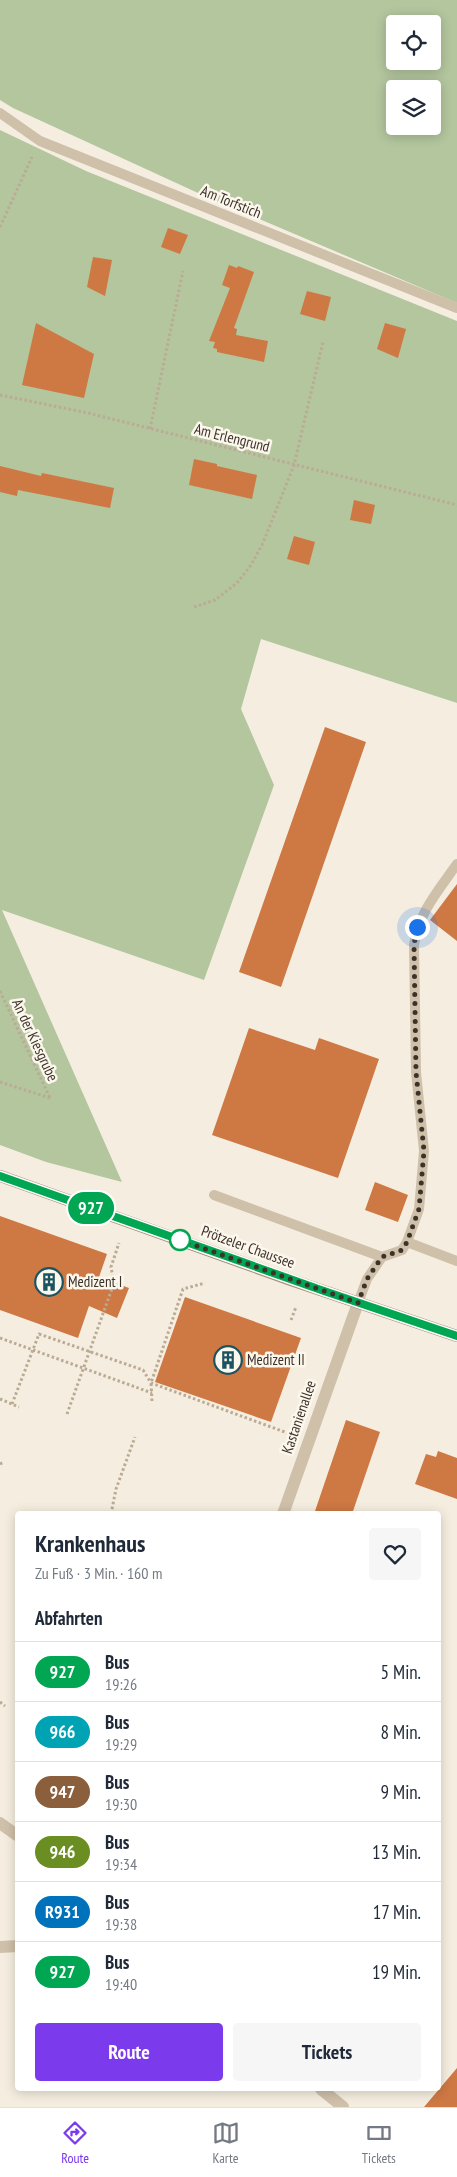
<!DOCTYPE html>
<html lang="de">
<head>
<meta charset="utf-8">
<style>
	body { margin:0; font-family:"PT Sans Narrow",sans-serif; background:#f6f6f7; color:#1f2937; height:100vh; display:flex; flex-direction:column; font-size:19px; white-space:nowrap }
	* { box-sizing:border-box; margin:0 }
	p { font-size:16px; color:#747a83 }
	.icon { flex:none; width:28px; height:28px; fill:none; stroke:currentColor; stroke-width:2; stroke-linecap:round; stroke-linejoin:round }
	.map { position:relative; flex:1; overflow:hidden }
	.side { position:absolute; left:15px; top:1511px; width:426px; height:580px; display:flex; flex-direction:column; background:#fff; border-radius:5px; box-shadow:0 2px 12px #0003 }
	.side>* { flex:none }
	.badge { padding:0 10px; border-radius:16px; font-size:18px; line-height:32px }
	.fabs { position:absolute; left:386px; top:15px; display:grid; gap:10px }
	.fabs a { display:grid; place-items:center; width:55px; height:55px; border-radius:5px; background:#fff; box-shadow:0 2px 12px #0003; font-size:25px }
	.you { position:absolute; width:25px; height:25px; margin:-12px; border:4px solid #fff; border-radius:50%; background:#1a73e8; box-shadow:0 0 0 8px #1a73e833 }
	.map>.badge { position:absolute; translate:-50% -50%; box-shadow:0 0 0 2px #fff }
	h2 { padding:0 20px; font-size:19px; line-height:45px }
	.round { display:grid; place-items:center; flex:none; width:52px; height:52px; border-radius:5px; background:#f6f6f7 }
	.overview { display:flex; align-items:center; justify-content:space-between; height:85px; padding:0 20px }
	h1 { font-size:24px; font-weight:600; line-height:38px }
	.cta { display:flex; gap:10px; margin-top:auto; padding:10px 20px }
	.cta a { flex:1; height:58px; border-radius:5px; background:#7c3aed; color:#fff; font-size:20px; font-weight:600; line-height:58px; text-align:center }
	.cta a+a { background:#f6f6f7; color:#1f2937 }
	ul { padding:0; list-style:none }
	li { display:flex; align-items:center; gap:15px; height:60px; padding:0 20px; border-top:1px solid #e0e1e3 }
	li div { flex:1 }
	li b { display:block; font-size:19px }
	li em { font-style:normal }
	li .badge { min-width:55px; font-weight:700; text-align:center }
	.tabs { display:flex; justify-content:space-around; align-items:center; height:70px; border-top:1px solid #e0e1e3; background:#fff; font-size:14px; color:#747a83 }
	.tabs a { display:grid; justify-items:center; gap:2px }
	.tabs .active { color:#7c3aed }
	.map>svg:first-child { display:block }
	.green { fill:#b3c69e; fill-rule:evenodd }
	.building { fill:#ce7844 }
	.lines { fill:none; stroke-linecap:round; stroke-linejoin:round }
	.path { stroke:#bbaa94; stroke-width:3; stroke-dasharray:2.5 2.5; stroke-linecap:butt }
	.service { stroke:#cfc0aa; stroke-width:10 }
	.minor { stroke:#cfc0aa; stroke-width:12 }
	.tertiary { stroke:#cfc0aa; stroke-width:12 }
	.secondary { stroke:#a38f7b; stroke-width:12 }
	.line-casing { stroke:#fff; stroke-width:11 }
	.line { stroke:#00a651; stroke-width:8 }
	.walk { stroke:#3c322a; stroke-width:5; stroke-dasharray:0 9 }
	.stop-dot { fill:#fff; stroke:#00a651; stroke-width:2.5 }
	.labels { text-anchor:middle; stroke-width:5; stroke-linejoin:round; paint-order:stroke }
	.street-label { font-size:15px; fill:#3c322a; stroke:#fcf7ed }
	.poi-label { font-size:15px; fill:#3c322a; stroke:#fcf7ed; text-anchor:start }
</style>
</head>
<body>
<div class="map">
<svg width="457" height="2107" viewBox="0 0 457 2107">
	<rect width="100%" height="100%" fill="#f5eee0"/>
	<!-- green -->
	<path class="green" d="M0 0H457V303L198 193 13 108 0 100ZM395 24H432V61H395ZM395 89H432V126H395Z
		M0 130 86 171 457 321V703L261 639 241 709 274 785 204 980 2 910 122 1182 46 1162 0 1145Z"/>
	<!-- building -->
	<path class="building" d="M168 228 188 235 180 254 161 247Z
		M93 257 112 260 105 296 87 287Z
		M229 265 237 268 238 266 254 272 234 328 237 329 236 335 268 341 264 362 217 352V349L213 348 215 342 209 341 230 288 222 285Z
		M307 291 331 297 325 321 300 314Z
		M36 323 94 354 84 398 22 385Z
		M385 323 406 329 398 358 377 349Z
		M194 459 217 464V466L257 475 252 499 189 485Z
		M0 466 41 476 42 473 114 488 110 508 18 490 17 496 0 492Z
		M354 500 375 505 371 524 350 520Z
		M294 536 315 542 309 565 287 559Z
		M325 727 366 742 281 987 239 972Z
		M457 884V941L430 920Z
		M249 1028 315 1050 319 1038 379 1059 338 1178 212 1135Z
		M375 1182 408 1195 398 1222 365 1210Z
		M0 1216 107 1254 99 1277 129 1288 117 1318 89 1306 78 1338 0 1310Z
		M185 1297 301 1338 271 1422 155 1382Z
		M346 1420 380 1432 352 1514H314Z
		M438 1451 457 1458V1499L415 1484 426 1454 436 1457Z
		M457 2068V2107H424Z"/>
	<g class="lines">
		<!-- path -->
		<path class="path" d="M0 227 32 157
			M0 395 88 413 457 505
			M150 429 183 271
			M194 607 215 600 237 583 251 565 263 543 294 465 323 342
			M0 991 50 1098
			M0 1082 50 1098
			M291 1320 296 1307
			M0 1338 152 1393
			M0 1399 19 1407
			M152 1401 151 1383 183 1289 205 1283
			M12 1404 39 1334 143 1370 151 1383 293 1435
			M67 1414 114 1283 111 1267 119 1243
			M0 1464 4 1462
			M111 1514 116 1489 135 1437
			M0 1702 5 1706
			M16 1716 18 1715"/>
		<!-- service -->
		<path class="service" d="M0 113 40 141 457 308
			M214 1195 382 1257
			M407 1242 457 1261
			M358 1303 367 1279 382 1257 402 1250 407 1242 419 1209 424 1151 416 1072 414 945C419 912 438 891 457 864"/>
		<!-- minor -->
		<path class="minor" d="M0 1823 18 1836
			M321 2089 343 2107"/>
		<!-- tertiary -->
		<path class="tertiary" d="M283 1514 358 1303
			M0 1947 18 1946"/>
		<!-- secondary -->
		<path class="secondary" d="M0 1176 291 1280 457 1336"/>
	</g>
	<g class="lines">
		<defs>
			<path id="line" d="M0 1176 324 1291 457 1336"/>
		</defs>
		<!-- line casing -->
		<use href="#line" class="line-casing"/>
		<!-- line -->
		<use href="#line" class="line"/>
		<!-- walk -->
		<path class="walk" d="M180 1240 358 1303 367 1279 382 1257 402 1250 407 1242 419 1209 424 1151 416 1072 414 945 417 927"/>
	</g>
	<!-- icons -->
	<defs>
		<symbol id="building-ring" viewBox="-11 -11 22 22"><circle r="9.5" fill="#fcf7ed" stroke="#1c5361" stroke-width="1.5"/><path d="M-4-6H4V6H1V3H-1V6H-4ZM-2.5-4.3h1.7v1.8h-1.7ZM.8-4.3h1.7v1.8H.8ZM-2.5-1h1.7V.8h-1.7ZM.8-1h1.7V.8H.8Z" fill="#1c5361"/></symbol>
	</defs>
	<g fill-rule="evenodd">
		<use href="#building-ring" x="33" y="1266" width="32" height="32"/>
		<use href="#building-ring" x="212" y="1344" width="32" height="32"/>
	</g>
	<!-- markers -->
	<circle class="stop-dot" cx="180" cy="1240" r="10"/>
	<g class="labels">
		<!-- street labels -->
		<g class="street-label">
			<text transform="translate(231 202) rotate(22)" y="5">Am Torfstich</text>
			<text transform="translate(232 438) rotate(14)" y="5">Am Erlengrund</text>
			<text transform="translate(35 1040) rotate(65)" y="5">An der Kiesgrube</text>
			<text transform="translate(248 1247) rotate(20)" y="5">Prötzeler Chaussee</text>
			<text transform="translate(299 1417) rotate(-71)" y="5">Kastanienallee</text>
		</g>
		<!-- poi labels -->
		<g class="poi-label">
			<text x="68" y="1287">Medizent I</text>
			<text x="247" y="1365">Medizent II</text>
		</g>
	</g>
</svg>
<div class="fabs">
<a><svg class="icon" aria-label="locate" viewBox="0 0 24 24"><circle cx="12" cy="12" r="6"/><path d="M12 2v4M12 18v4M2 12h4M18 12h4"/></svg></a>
<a><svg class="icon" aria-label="layers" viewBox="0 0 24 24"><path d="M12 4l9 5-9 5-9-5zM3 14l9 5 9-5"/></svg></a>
</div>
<div class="you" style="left:417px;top:927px"></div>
<b class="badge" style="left:91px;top:1208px;background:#00a651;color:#fff">927</b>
<section class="side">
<div class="overview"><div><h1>Krankenhaus</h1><p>Zu Fuß · 3 Min. · 160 m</p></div><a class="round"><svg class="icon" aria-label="heart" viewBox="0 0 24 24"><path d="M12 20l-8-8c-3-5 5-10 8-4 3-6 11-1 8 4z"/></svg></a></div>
<h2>Abfahrten</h2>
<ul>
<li><span class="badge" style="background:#00a651;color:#fff">927</span><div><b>Bus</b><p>19:26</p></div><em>5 Min.</em></li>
<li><span class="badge" style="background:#00a3b4;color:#fff">966</span><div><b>Bus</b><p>19:29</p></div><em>8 Min.</em></li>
<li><span class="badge" style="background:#8b5e3c;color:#fff">947</span><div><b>Bus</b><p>19:30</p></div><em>9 Min.</em></li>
<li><span class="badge" style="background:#6b8e23;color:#fff">946</span><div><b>Bus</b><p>19:34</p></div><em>13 Min.</em></li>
<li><span class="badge" style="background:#0072bc;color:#fff">R931</span><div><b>Bus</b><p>19:38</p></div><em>17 Min.</em></li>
<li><span class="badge" style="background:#00a651;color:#fff">927</span><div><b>Bus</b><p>19:40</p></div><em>19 Min.</em></li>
</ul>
<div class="cta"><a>Route</a><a>Tickets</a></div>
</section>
</div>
<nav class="tabs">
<a class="active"><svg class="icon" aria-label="directions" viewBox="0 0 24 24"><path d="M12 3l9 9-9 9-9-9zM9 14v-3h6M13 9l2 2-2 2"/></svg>Route</a>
<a><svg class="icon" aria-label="map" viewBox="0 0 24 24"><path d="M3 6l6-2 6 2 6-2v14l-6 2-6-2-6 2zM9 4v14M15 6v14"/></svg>Karte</a>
<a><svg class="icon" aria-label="tickets" viewBox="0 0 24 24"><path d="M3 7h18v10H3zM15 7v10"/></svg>Tickets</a>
</nav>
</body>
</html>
